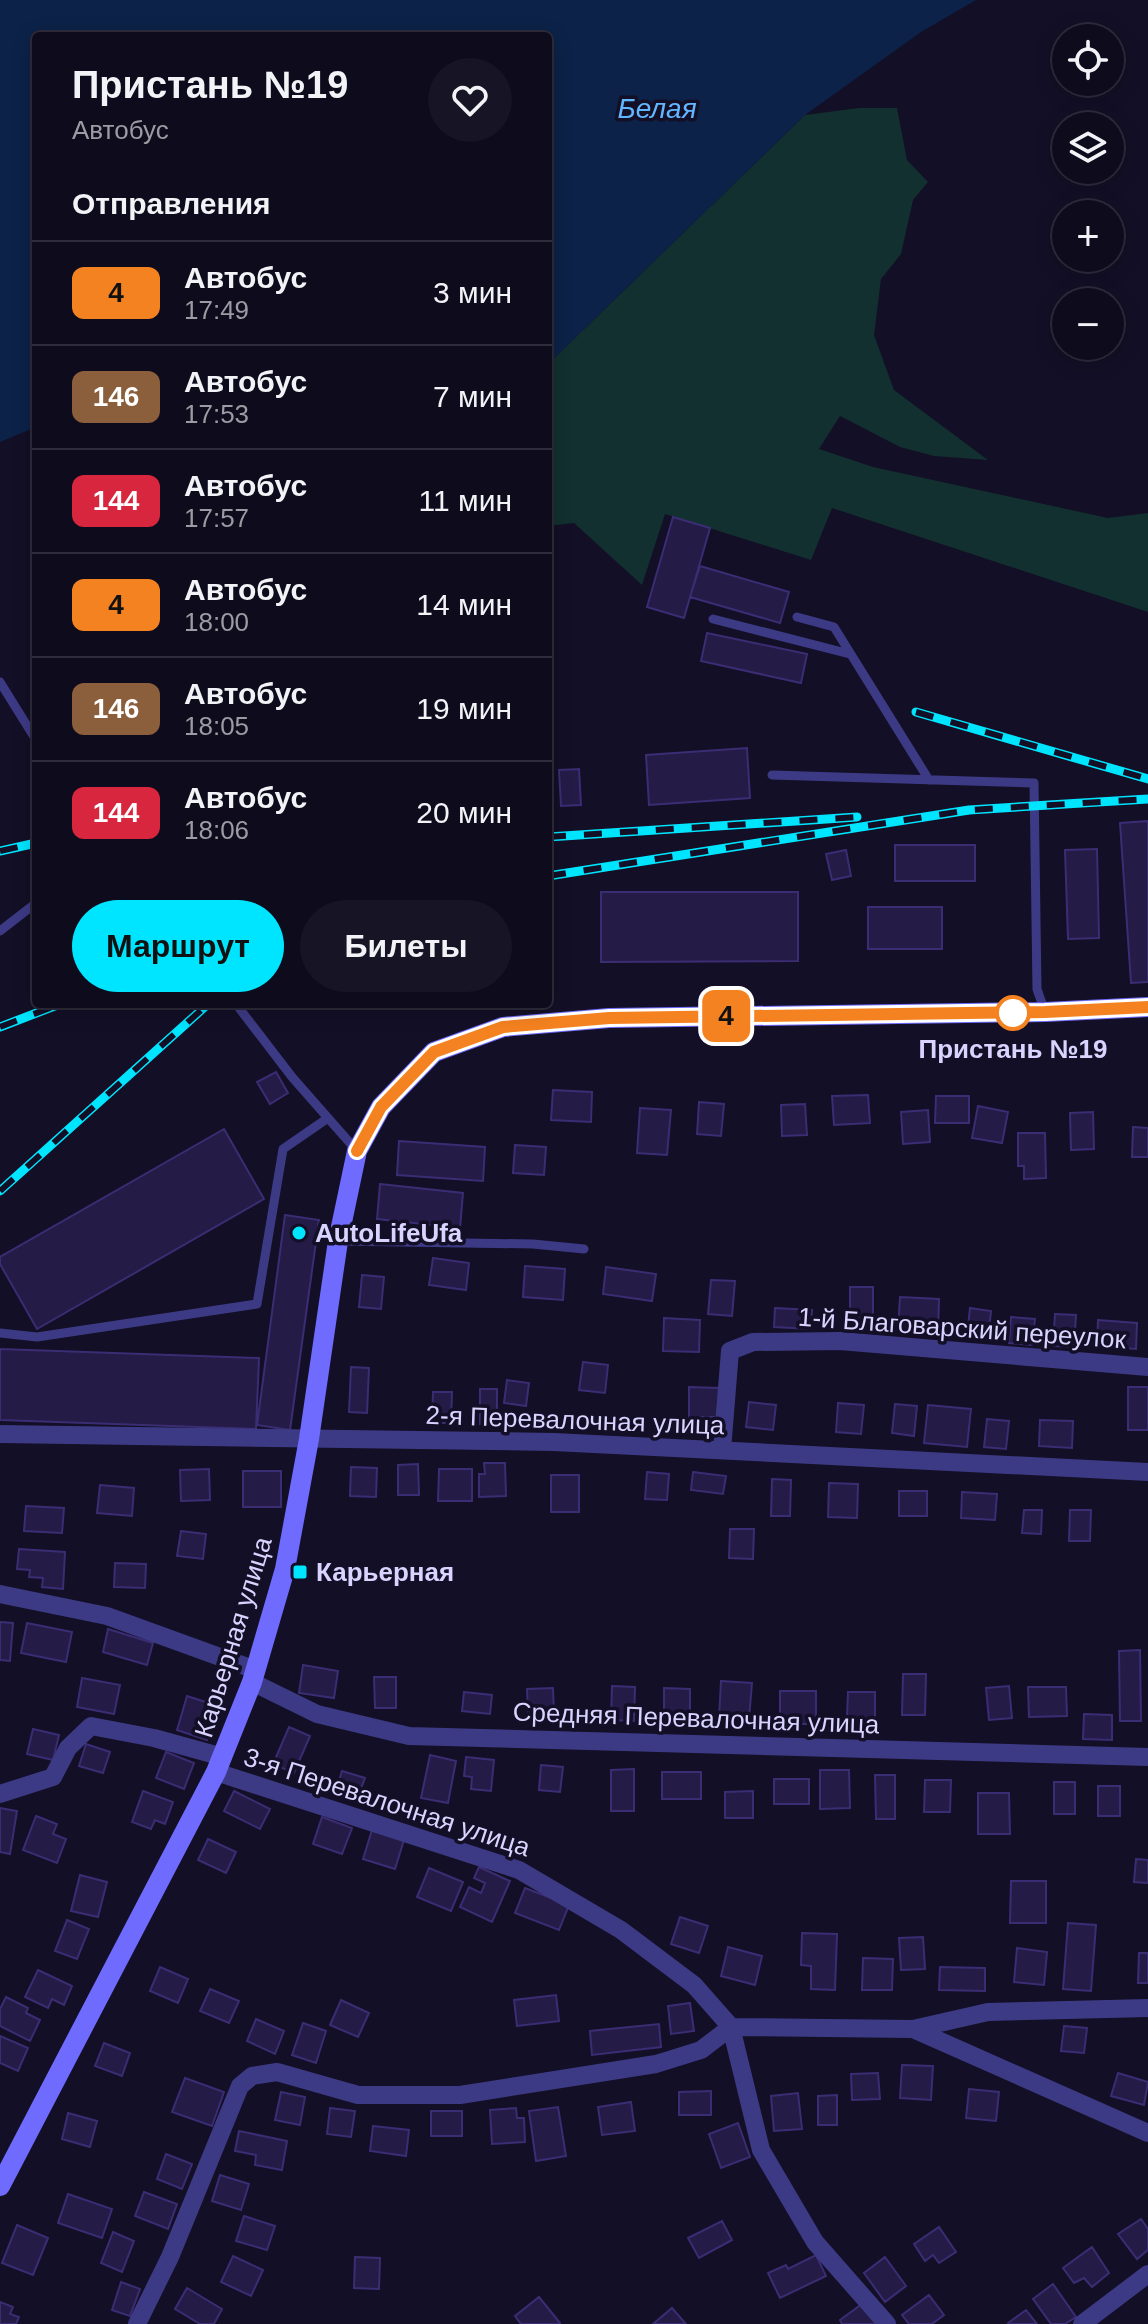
<!DOCTYPE html>
<html lang="ru">
<head>
<meta charset="utf-8">
<style>
	body { margin:0; font-family:Helvetica,sans-serif; background:#171425; color:#f1f3f6; height:100vh; display:flex; flex-direction:column; font-size:30px; white-space:nowrap }
	* { box-sizing:border-box; margin:0 }
	p { font-size:26px; color:#9b9ba3 }
	.icon { flex:none; width:44px; height:44px; fill:none; stroke:currentColor; stroke-width:2; stroke-linecap:round; stroke-linejoin:round }
	.map { position:relative; flex:1; overflow:hidden }
	.drawer { position:absolute; left:32px; top:32px; width:520px; height:976px; display:flex; flex-direction:column; background:#0e0b1c; border-radius:8px; box-shadow:0 4px 20px #0003,0 0 0 2px #2e2b3b }
	.drawer>* { flex:none }
	.badge { padding:0 16px; border-radius:12px; font-size:28px; line-height:52px }
	.tools { position:absolute; left:1052px; top:24px; display:grid; gap:16px }
	.tools a { display:grid; place-items:center; width:72px; height:72px; border-radius:50%; background:#0e0b1c; box-shadow:0 4px 20px #0003,0 0 0 2px #2e2b3b; font-size:40px }
	.map>.badge { position:absolute; translate:-50% -50%; box-shadow:0 0 0 4px #fff }
	h2 { padding:0 40px; font-size:30px; line-height:72px }
	.round { display:grid; place-items:center; flex:none; width:84px; height:84px; border-radius:42px; background:#171425 }
	.overview { display:flex; align-items:center; justify-content:space-between; height:136px; padding:0 40px }
	h1 { font-size:38px; font-weight:800; line-height:60px }
	.button { display:flex; gap:16px; margin-top:auto; padding:16px 40px }
	.button a { flex:1; height:92px; border-radius:48px; background:#00e5ff; color:#111; font-size:32px; font-weight:800; line-height:92px; text-align:center }
	.button a+a { background:#171425; color:#f1f3f6 }
	ul { padding:0; list-style:none }
	li { display:flex; align-items:center; gap:24px; height:104px; padding:0 40px; border-top:2px solid #2e2b3b }
	li div { flex:1 }
	li b { display:block; font-size:30px }
	li em { font-style:normal }
	li .badge { min-width:88px; font-weight:700; text-align:center }
	.map>svg:first-child { display:block }
	.green { fill:#12302f }
	.water { fill:#0c2248 }
	.building { fill:#241b47; stroke:#3b2d73; stroke-width:2 }
	.lines { fill:none; stroke-linecap:round; stroke-linejoin:round }
	.lane { stroke:#3d3a85; stroke-width:9 }
	.street { stroke:#3d3a85; stroke-width:18 }
	.secondary { stroke:#6f6bff; stroke-width:20 }
	.rail-casing { stroke:#00e5ff; stroke-width:9 }
	.rail { stroke:#130f26; stroke-width:6; stroke-dasharray:18; stroke-linecap:butt }
	.line-casing { stroke:#fff; stroke-width:18 }
	.line { stroke:#f58220; stroke-width:12 }
	.stop-dot { fill:#fff; stroke:#f58220; stroke-width:4 }
	.poi-dot { fill:#00e5ff; stroke:#130f26; stroke-width:3 }
	.labels { text-anchor:middle; stroke-width:7; stroke-linejoin:round; paint-order:stroke }
	.stop-label { font-size:26px; font-weight:bold; fill:#d9d4ff; stroke:#130f26 }
	.poi-label { font-size:26px; font-weight:bold; fill:#d9d4ff; stroke:#130f26; text-anchor:start }
	.street-label { font-size:26px; fill:#d9d4ff; stroke:#130f26 }
	.water-label { font-size:28px; font-style:italic; fill:#62b6ff; stroke:#130f26 }
</style>
</head>
<body>
<div class="map">
<svg width="1148" height="2324" viewBox="0 0 1148 2324">
	<rect width="100%" height="100%" fill="#130f26"/>
	<!-- green -->
	<path class="green" d="M859 108H897L907 160 928 182 913 200 901 254 881 279 874 335 894 390 988 460 934 456 900 447 840 416 819 449 873 467 1108 518 1148 513V612L832 508 811 560 665 514 642 585 574 523 548 526V364L805 115Z"/>
	<!-- water -->
	<path class="water" d="M0 0H976L921 32 805 115 548 364V36H36V427L0 442Z"/>
	<!-- building -->
	<path class="building" d="M673 517 710 528 684 618 647 607Z
		M700 566 789 592 780 623 690 597Z
		M707 633 807 654 801 683 701 661Z
		M747 748 750 798 649 805 646 755Z
		M579 769 581 805 561 806 559 770Z
		M1148 821V982L1131 983 1120 823Z
		M895 845H975V881H895Z
		M1097 849 1099 938 1068 939 1065 850Z
		M846 850 851 876 832 880 826 854Z
		M601 892H798V961L601 962Z
		M868 907H942V949H868Z
		M276 1072 288 1093 270 1104 257 1082Z
		M553 1090 592 1092 591 1122 551 1120Z
		M868 1095 870 1123 834 1125 832 1096Z
		M936 1096H969V1123H935Z
		M699 1102 724 1104 721 1136 697 1134Z
		M805 1104 807 1135 782 1136 781 1105Z
		M978 1106 1008 1112 1002 1143 972 1138Z
		M640 1108 671 1110 667 1155 637 1153Z
		M928 1110 930 1142 903 1144 901 1112Z
		M1093 1112 1094 1149 1071 1150 1070 1113Z
		M1133 1127 1148 1128V1157H1132Z
		M224 1129 264 1199 37 1329 0 1264V1257Z
		M1018 1133H1045L1046 1178 1024 1179V1166H1018Z
		M399 1141 485 1147 483 1181 397 1175Z
		M515 1145 546 1147 544 1175 513 1173Z
		M380 1184 463 1193 460 1228 377 1219Z
		M285 1215 319 1220 290 1430 257 1425Z
		M433 1258 469 1263 466 1290 429 1285Z
		M525 1266 565 1269 563 1300 523 1297Z
		M606 1267 656 1274 652 1301 603 1294Z
		M362 1275 384 1277 381 1309 359 1307Z
		M711 1280 735 1281 732 1316 708 1314Z
		M850 1287H873V1322H850Z
		M900 1297 939 1299 938 1332 898 1330Z
		M775 1308 812 1310 811 1329 774 1327Z
		M970 1308 991 1311 988 1340 967 1337Z
		M1055 1314 1076 1315 1074 1347 1053 1346Z
		M1011 1317 1035 1319 1032 1345 1009 1343Z
		M664 1318 700 1320 699 1352 663 1351Z
		M1098 1320 1137 1323 1136 1349 1097 1346Z
		M0 1349 259 1358 256 1429 0 1420Z
		M583 1362 608 1365 605 1393 579 1390Z
		M351 1367 369 1368 367 1413 349 1412Z
		M507 1380 529 1383 526 1406 504 1403Z
		M689 1387 719 1388 718 1417H689Z
		M1128 1387H1148V1430H1128Z
		M480 1389H497V1424H480Z
		M433 1392H452L451 1423H432Z
		M749 1402 776 1405 773 1430 746 1427Z
		M838 1403 864 1405 861 1434 836 1432Z
		M895 1404 917 1406 914 1436 892 1433Z
		M928 1405 971 1409 967 1447 924 1443Z
		M987 1419 1009 1421 1006 1449 984 1447Z
		M1040 1420 1073 1421 1072 1448 1039 1446Z
		M484 1463H505L506 1496 479 1497V1474H485Z
		M418 1464 419 1495H398V1465Z
		M351 1467 377 1468 376 1497 350 1496Z
		M209 1469 210 1500 181 1501 180 1470Z
		M439 1469H472V1501H438Z
		M243 1471H281V1507H243Z
		M647 1472 669 1474 667 1500 645 1499Z
		M693 1472 726 1476 723 1494 691 1490Z
		M551 1475H579V1512H551Z
		M772 1479 791 1480 790 1516H771Z
		M829 1483 858 1484 857 1518 828 1517Z
		M100 1485 134 1488 132 1516 97 1513Z
		M899 1491H927V1516H899Z
		M962 1492 997 1494 995 1520 961 1518Z
		M26 1506 64 1508 62 1533 24 1531Z
		M1024 1510H1042L1041 1534 1022 1533Z
		M1070 1510H1091L1090 1541H1069Z
		M730 1529H754L753 1559 729 1558Z
		M181 1531 206 1534 203 1559 177 1556Z
		M19 1549 65 1552 63 1589 42 1587 43 1578 29 1577 30 1570 17 1569Z
		M115 1563 146 1564 145 1588 114 1587Z
		M0 1622 13 1623 10 1661 0 1660Z
		M27 1623 72 1632 66 1662 21 1653Z
		M108 1629 153 1643 147 1665 103 1652Z
		M1140 1650 1141 1721H1120L1119 1651Z
		M303 1665 338 1671 334 1698 299 1693Z
		M903 1674H926L925 1715H902Z
		M374 1677H396V1708H375Z
		M82 1678 120 1685 114 1714 77 1707Z
		M721 1681 752 1683 749 1719 719 1717Z
		M612 1686 635 1687 634 1721 611 1720Z
		M1009 1686 1012 1718 989 1720 986 1688Z
		M1028 1687H1066L1067 1716 1029 1717Z
		M553 1688 554 1713 528 1714 527 1689Z
		M664 1688 690 1689V1722H664Z
		M780 1691H816V1724H780Z
		M464 1692 492 1695 490 1714 462 1711Z
		M848 1692H875V1718L847 1717Z
		M187 1696 218 1706 207 1740 177 1730Z
		M1084 1714 1112 1715V1740L1083 1739Z
		M289 1727 310 1736 294 1773 273 1764Z
		M33 1729 59 1735 53 1760 27 1754Z
		M86 1744 110 1752 103 1773 79 1766Z
		M166 1752 194 1763 184 1789 156 1778Z
		M430 1755 456 1761 448 1803 421 1798Z
		M466 1757 494 1760 491 1791 471 1789 472 1777 464 1776Z
		M541 1765 563 1767 560 1792 539 1790Z
		M634 1769V1811H611V1770Z
		M820 1770H849L850 1808 820 1809Z
		M342 1771 365 1778 358 1797 336 1790Z
		M662 1772H701V1799H662Z
		M875 1775H895V1819H876Z
		M774 1779H809V1804H774Z
		M925 1780H951L950 1812H924Z
		M1054 1782H1075V1814H1054Z
		M1098 1786H1120V1816H1098Z
		M143 1791 173 1802 165 1824 155 1820 151 1829 132 1822Z
		M234 1791 270 1809 260 1829 224 1811Z
		M753 1791V1818H725V1792Z
		M978 1793H1009L1010 1834H978Z
		M0 1808 17 1811 10 1854 0 1852Z
		M36 1816 57 1824 53 1834 66 1839 57 1863 23 1850Z
		M322 1817 352 1828 342 1854 313 1844Z
		M372 1830 404 1840 395 1869 363 1859Z
		M208 1839 236 1852 226 1873 198 1860Z
		M1136 1859 1148 1860V1883L1134 1882Z
		M479 1867 510 1881 492 1922 460 1907 469 1887 481 1893 485 1883 474 1878Z
		M429 1868 463 1882 451 1911 417 1897Z
		M80 1875 107 1882 98 1917 71 1911Z
		M1011 1881H1046V1923H1010Z
		M525 1888 569 1905 559 1930 515 1913Z
		M680 1917 708 1926 699 1953 671 1944Z
		M67 1920 89 1929 77 1959 55 1951Z
		M1068 1923 1096 1925 1091 1991 1063 1989Z
		M802 1933 837 1934 835 1990 811 1989V1966L801 1965Z
		M923 1937 925 1969 901 1970 899 1938Z
		M728 1947 762 1956 755 1985 721 1976Z
		M1017 1948 1047 1952 1044 1985 1014 1982Z
		M1139 1953H1148V1983H1138Z
		M863 1958 893 1959 892 1990H862Z
		M160 1967 188 1979 178 2003 150 1991Z
		M940 1967 985 1968V1991L939 1990Z
		M38 1970 72 1986 64 2005 52 1999 48 2008 25 1997Z
		M210 1989 239 2001 229 2023 200 2011Z
		M556 1995 559 2021 517 2026 514 2000Z
		M6 1997 28 2008 26 2013 40 2020 30 2041 0 2026V2009Z
		M341 2000 369 2013 358 2037 330 2025Z
		M690 2003 694 2031 671 2034 668 2006Z
		M256 2019 284 2031 275 2054 247 2041Z
		M303 2023 326 2031 316 2063 292 2055Z
		M659 2024 661 2047 592 2055 590 2031Z
		M1064 2026 1087 2028 1084 2053 1061 2051Z
		M0 2036 28 2048 18 2071 0 2063Z
		M104 2043 130 2053 122 2076 95 2066Z
		M902 2065 933 2066 931 2100 900 2098Z
		M878 2073 880 2099 852 2100 851 2074Z
		M1118 2073 1148 2082 1144 2105 1111 2096Z
		M185 2078 224 2092 212 2126 172 2112Z
		M969 2089 999 2092 996 2121 966 2118Z
		M711 2091V2115H679V2092Z
		M281 2092 305 2097 300 2125 275 2120Z
		M798 2093 802 2129 774 2131 771 2096Z
		M837 2095V2125H818V2096Z
		M631 2102 635 2131 602 2135 598 2107Z
		M558 2107 566 2156 536 2161 529 2111Z
		M330 2108 355 2111 351 2137 327 2134Z
		M516 2108 517 2118H524L525 2142 492 2144 490 2110Z
		M431 2111H462V2136H431Z
		M68 2113 97 2121 90 2147 62 2139Z
		M738 2123 750 2157 721 2168 709 2134Z
		M373 2126 409 2130 406 2156 370 2151Z
		M239 2131 287 2141 282 2170 255 2165 256 2155 235 2151Z
		M166 2154 192 2164 182 2189 157 2179Z
		M220 2175 249 2184 241 2210 212 2201Z
		M144 2192 177 2204 168 2229 135 2216Z
		M68 2194 112 2209 102 2238 58 2223Z
		M244 2216 275 2226 267 2250 236 2241Z
		M1141 2219 1148 2229V2250L1137 2259 1118 2234Z
		M722 2221 732 2240 699 2258 688 2238Z
		M17 2225 48 2238 33 2275 2 2263Z
		M939 2227 956 2252 939 2263 933 2255 925 2261 914 2244Z
		M113 2232 134 2241 122 2272 101 2263Z
		M1092 2247 1109 2273 1092 2287 1084 2278 1074 2283 1063 2268Z
		M816 2255 826 2276 780 2298 768 2273 786 2265 788 2269Z
		M233 2256 263 2270 251 2296 221 2282Z
		M355 2257 380 2258 379 2289 354 2288Z
		M885 2257 906 2286 885 2302 864 2273Z
		M121 2282 140 2289 130 2316 112 2310Z
		M1053 2284 1076 2317 1065 2324H1051L1033 2299Z
		M187 2288 222 2309 214 2324H200L175 2309Z
		M929 2295 944 2315 932 2324H909L902 2315Z
		M539 2297 560 2323 559 2324H521L515 2316Z
		M0 2302 13 2307 10 2314 19 2317 16 2324H0Z
		M862 2304 877 2324H842L840 2320Z
		M672 2308 686 2324H653Z
		M1026 2310 1037 2324H1009L1008 2323Z"/>
	<g class="lines">
		<!-- lane -->
		<path class="lane" d="M797 617 834 627 929 780
			M713 619 850 654
			M0 682 36 740
			M772 775 1034 783 1037 989 1045 1012
			M0 931 36 903
			M236 1004 292 1077 357 1151
			M338 1241 533 1244 584 1249
			M0 1333 37 1337 257 1304 283 1149 328 1118"/>
		<!-- street -->
		<path class="street" d="M0 1434 554 1442 1148 1472
			M722 1450 730 1351 753 1342 840 1341 1148 1367
			M0 1594 107 1616 256 1670
			M252 1682 317 1714 409 1736 1148 1757
			M216 1772 519 1870 621 1930 694 1985 731 2027 761 2150 815 2242 887 2324
			M0 1794 53 1777 68 1748 91 1726 154 1738 223 1757
			M913 2029 1148 2133
			M137 2324 170 2257 240 2086 252 2076 277 2072 358 2095H460L656 2064 701 2050 731 2027 913 2029 988 2012 1148 2008
			M1082 2324 1148 2274"/>
		<!-- secondary -->
		<path class="secondary" d="M0 2186 216 1772 252 1682 285 1569 309 1439 338 1241 357 1151 381 1107 434 1052 503 1027 609 1018 1045 1012 1148 1007"/>
		<defs>
			<path id="rail" d="M916 712 1148 779
				M548 837 857 817
				M0 851 36 843
				M548 876 969 810 1148 799
				M0 1027 60 1004
				M0 1191 208 1004"/>
		</defs>
		<!-- rail casing -->
		<use href="#rail" class="rail-casing"/>
		<!-- rail -->
		<use href="#rail" class="rail"/>
	</g>
	<g class="lines">
		<defs>
			<path id="line" d="M357 1151 381 1107 434 1052 503 1027 609 1018 1045 1012 1148 1007"/>
		</defs>
		<!-- line casing -->
		<use href="#line" class="line-casing"/>
		<!-- line -->
		<use href="#line" class="line"/>
	</g>
	<!-- markers -->
	<circle class="stop-dot" cx="1013" cy="1013" r="16"/>
	<g class="poi-dot">
		<circle cx="299" cy="1233" r="8"/>
		<rect x="292" y="1564" width="16" height="16" rx="4"/>
	</g>
	<g class="labels">
		<!-- stop labels -->
		<g class="stop-label">
			<text x="1013" y="1058">Пристань №19</text>
		</g>
		<!-- poi labels -->
		<g class="poi-label">
			<text x="315" y="1242">AutoLifeUfa</text>
			<text x="316" y="1581">Карьерная</text>
		</g>
		<!-- street labels -->
		<g class="street-label">
			<text transform="translate(962 1328) rotate(4)" y="9">1-й Благоварский переулок</text>
			<text transform="translate(575 1420) rotate(2)" y="9">2-я Перевалочная улица</text>
			<text transform="translate(233 1637) rotate(-73)" y="9">Карьерная улица</text>
			<text transform="translate(696 1718) rotate(2)" y="9">Средняя Перевалочная улица</text>
			<text transform="translate(387 1802) rotate(18)" y="9">3-я Перевалочная улица</text>
		</g>
		<!-- water labels -->
		<g class="water-label">
			<text x="657" y="118">Белая</text>
		</g>
	</g>
</svg>
<div class="tools">
<a><svg class="icon" aria-label="locate" viewBox="0 0 24 24"><circle cx="12" cy="12" r="6"/><path d="M12 2v4M12 18v4M2 12h4M18 12h4"/></svg></a>
<a><svg class="icon" aria-label="layers" viewBox="0 0 24 24"><path d="M12 4l9 5-9 5-9-5zM3 14l9 5 9-5"/></svg></a>
<a>+</a>
<a>−</a>
</div>
<b class="badge" style="left:726px;top:1016px;background:#f58220;color:#111">4</b>
<section class="drawer">
<div class="overview"><div><h1>Пристань №19</h1><p>Автобус</p></div><a class="round"><svg class="icon" aria-label="heart" viewBox="0 0 24 24"><path d="M12 20l-8-8c-3-5 5-10 8-4 3-6 11-1 8 4z"/></svg></a></div>
<h2>Отправления</h2>
<ul>
<li><span class="badge" style="background:#f58220;color:#111">4</span><div><b>Автобус</b><p>17:49</p></div><em>3 мин</em></li>
<li><span class="badge" style="background:#8b5e3c;color:#fff">146</span><div><b>Автобус</b><p>17:53</p></div><em>7 мин</em></li>
<li><span class="badge" style="background:#d7263d;color:#fff">144</span><div><b>Автобус</b><p>17:57</p></div><em>11 мин</em></li>
<li><span class="badge" style="background:#f58220;color:#111">4</span><div><b>Автобус</b><p>18:00</p></div><em>14 мин</em></li>
<li><span class="badge" style="background:#8b5e3c;color:#fff">146</span><div><b>Автобус</b><p>18:05</p></div><em>19 мин</em></li>
<li><span class="badge" style="background:#d7263d;color:#fff">144</span><div><b>Автобус</b><p>18:06</p></div><em>20 мин</em></li>
</ul>
<div class="button"><a>Маршрут</a><a>Билеты</a></div>
</section>
</div>
</body>
</html>
